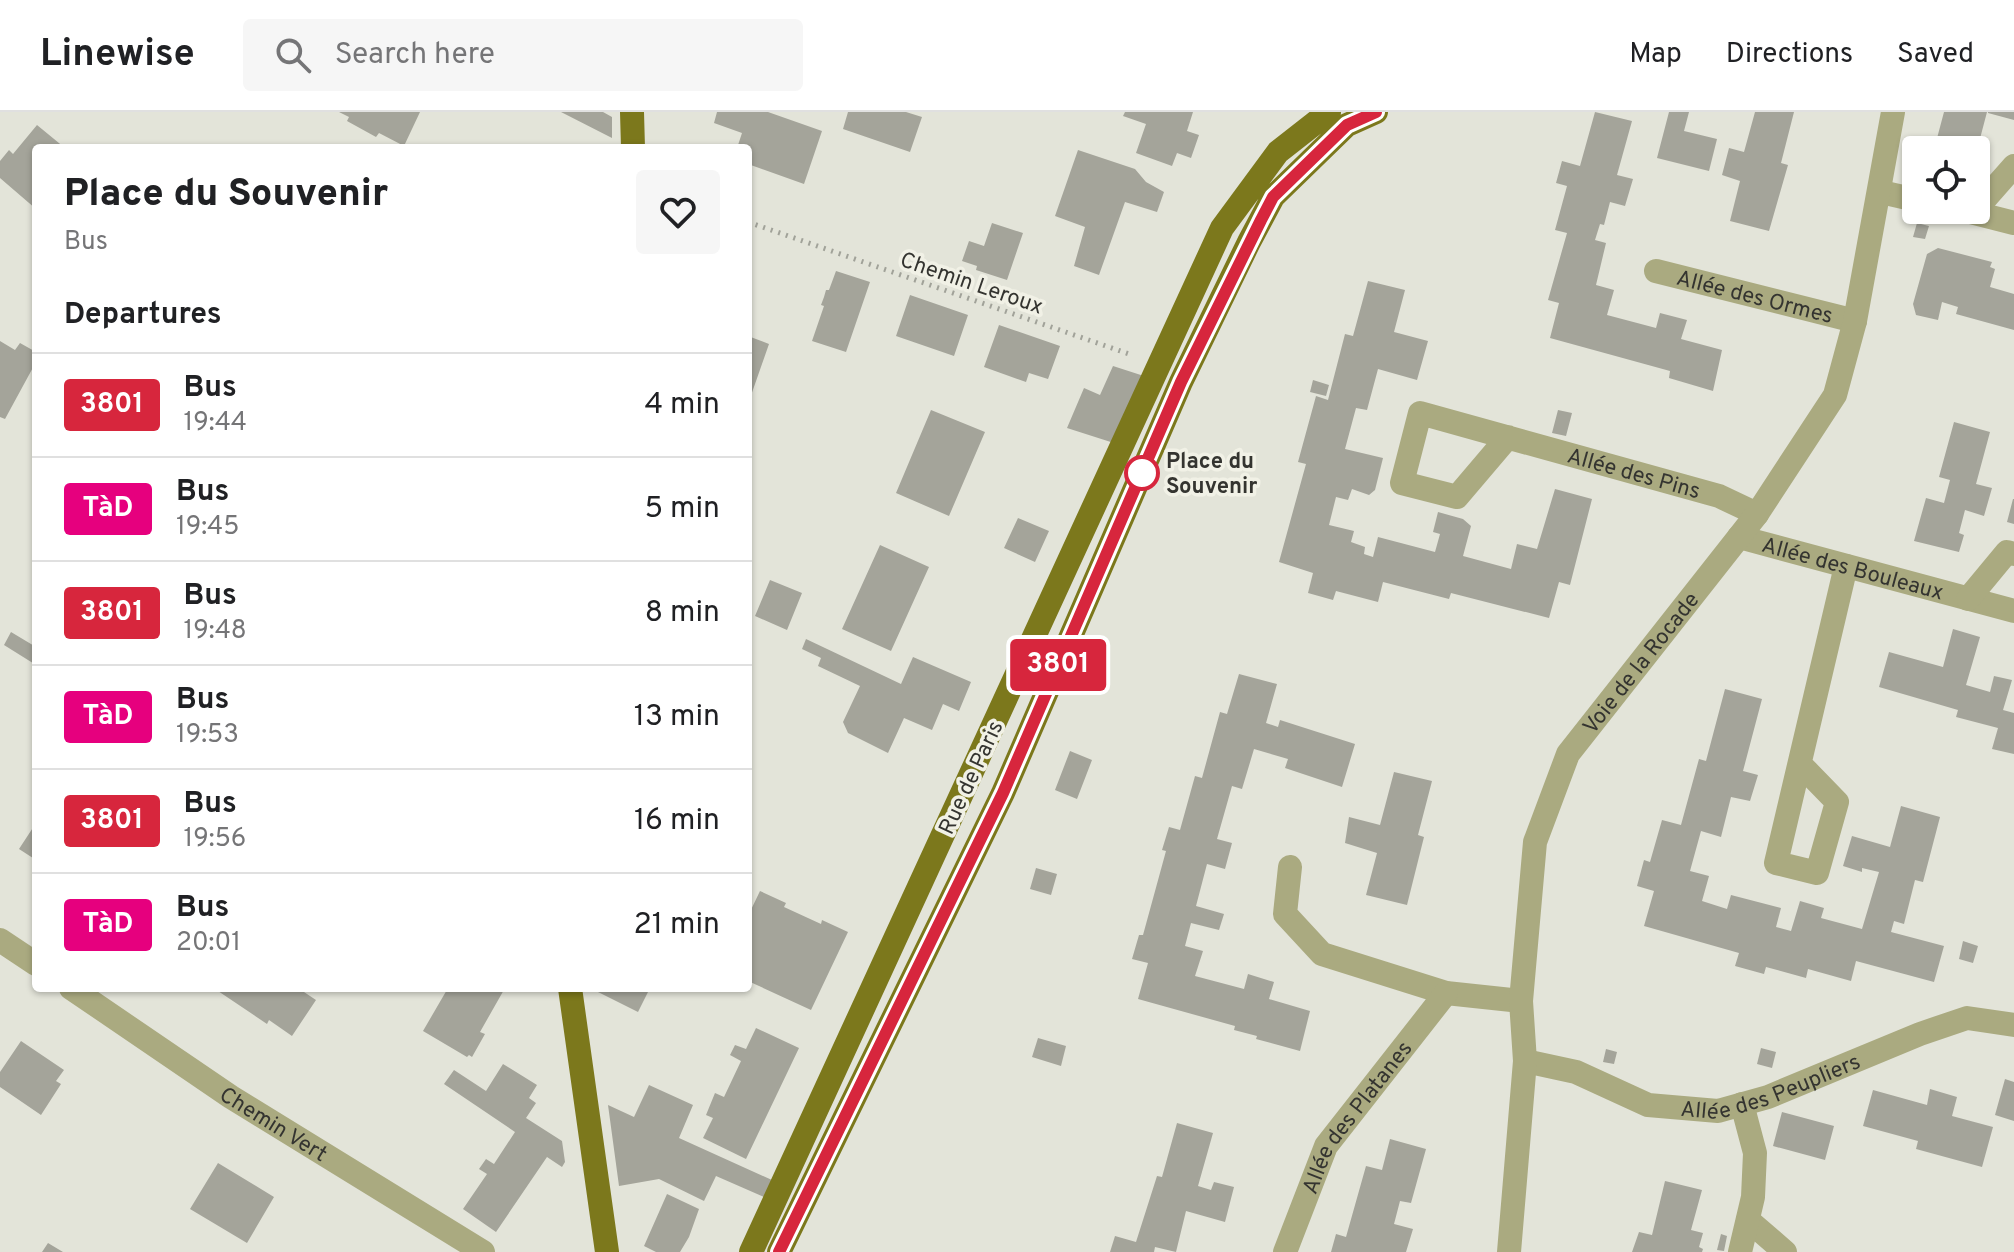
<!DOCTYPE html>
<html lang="en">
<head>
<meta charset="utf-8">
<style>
	body { margin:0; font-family:Overpass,sans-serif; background:#f6f6f6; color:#202124; height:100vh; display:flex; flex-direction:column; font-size:30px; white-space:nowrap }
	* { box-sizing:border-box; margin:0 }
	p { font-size:26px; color:#757577 }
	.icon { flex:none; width:44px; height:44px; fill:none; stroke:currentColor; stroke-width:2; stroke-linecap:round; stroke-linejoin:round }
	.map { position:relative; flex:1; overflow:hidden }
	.details { position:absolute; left:32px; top:32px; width:720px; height:848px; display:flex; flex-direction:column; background:#fff; border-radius:8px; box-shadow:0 2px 6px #0004 }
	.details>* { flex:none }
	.badge { padding:0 16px; border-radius:6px; font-size:28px; line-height:52px }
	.tools { position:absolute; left:1902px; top:24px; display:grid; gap:16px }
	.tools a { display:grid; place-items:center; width:88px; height:88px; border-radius:8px; background:#fff; box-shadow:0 2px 6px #0004; font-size:40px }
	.map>.badge { position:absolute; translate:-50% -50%; box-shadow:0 0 0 4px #fff }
	h2 { padding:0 32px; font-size:30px; line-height:72px }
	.round { display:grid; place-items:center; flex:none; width:84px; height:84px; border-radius:8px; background:#f6f6f6 }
	.head { display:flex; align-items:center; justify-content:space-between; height:136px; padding:0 32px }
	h1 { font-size:38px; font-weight:800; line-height:60px }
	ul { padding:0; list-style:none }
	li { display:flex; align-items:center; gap:24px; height:104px; padding:0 32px; border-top:2px solid #e0e0e0 }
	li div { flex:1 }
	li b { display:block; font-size:30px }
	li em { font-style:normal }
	li .badge { min-width:88px; font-weight:700; text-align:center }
	header { display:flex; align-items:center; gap:48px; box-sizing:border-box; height:112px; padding:0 40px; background:#fff; border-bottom:2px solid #e0e0e0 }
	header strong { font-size:38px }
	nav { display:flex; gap:44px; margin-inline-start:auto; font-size:28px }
	.search { width:560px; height:72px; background:#f6f6f6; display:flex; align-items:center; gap:20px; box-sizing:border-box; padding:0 28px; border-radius:8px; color:#757577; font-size:30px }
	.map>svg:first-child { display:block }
	.building { fill:#a4a49a }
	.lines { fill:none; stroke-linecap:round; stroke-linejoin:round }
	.path { stroke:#a1a299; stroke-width:5; stroke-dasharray:2 6; stroke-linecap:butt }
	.minor { stroke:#aaaa80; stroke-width:24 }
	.major { stroke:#7c781c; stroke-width:24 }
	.line-casing { stroke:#fff; stroke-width:18 }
	.line { stroke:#d7263d; stroke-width:12 }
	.stop-dot { fill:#fff; stroke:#d7263d; stroke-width:4 }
	.labels { text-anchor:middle; stroke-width:7; stroke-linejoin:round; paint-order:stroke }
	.street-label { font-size:22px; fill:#343430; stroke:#f1f1e6 }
	.stop-label { font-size:22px; font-weight:bold; fill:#343430; stroke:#f1f1e6; text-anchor:start }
</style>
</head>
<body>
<header>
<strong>Linewise</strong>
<div class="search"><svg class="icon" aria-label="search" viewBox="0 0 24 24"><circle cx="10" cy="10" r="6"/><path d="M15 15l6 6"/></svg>Search here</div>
<nav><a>Map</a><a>Directions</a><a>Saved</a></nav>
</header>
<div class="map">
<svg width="2014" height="1140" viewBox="0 0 2014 1140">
	<rect width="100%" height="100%" fill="#e3e4d9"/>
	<!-- building -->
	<path class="building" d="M339 0H420L404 34 379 21 376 25 347 9 349 5Z
		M561 0H603L612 5V26Z
		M717 0H768L822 19 804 72 748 52V36H737L742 21 714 11Z
		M848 0H906L922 5 910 40 843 17Z
		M1125 0H1193L1187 19 1199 23 1191 46 1177 41 1172 54 1136 41 1146 12 1123 4Z
		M1595 0 1632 9 1617 63 1633 67 1625 94 1610 90 1604 113 1600 112 1595 128 1606 131 1596 173 1614 178 1607 203 1656 216 1660 201 1687 208 1681 227 1722 238 1713 279 1669 266 1670 259 1550 226 1559 191 1548 188 1567 121 1555 118 1567 74 1556 71 1562 49 1580 54Z
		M1669 0H1689L1684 19 1717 27 1709 59 1657 46Z
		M1755 0H1794L1781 51 1788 53 1769 119 1730 109 1740 69 1722 63 1729 36 1744 40Z
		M1944 0H1987L1977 38H1962L1936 30Z
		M1988 0H2014V8L1988 1Z
		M37 13 65 36H36V97L0 66V49L9 38 13 42Z
		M1078 38 1135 57 1146 70 1164 80 1157 100 1125 90 1099 163 1074 154 1085 115 1055 104Z
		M992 111 1023 121 1007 168 976 158 977 154 962 149 969 129 984 134Z
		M1917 111 1929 114 1925 127 1913 125Z
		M1938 136 1992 150 1990 155 1995 157 1990 175 2014 182V218L1956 202 1958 195 1942 190 1938 208 1916 203 1913 192 1927 142Z
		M836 159 870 170 846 240 812 229 824 194 821 193 824 185 826 178H829Z
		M1368 169 1405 178 1394 220 1428 229 1417 268 1378 257 1367 298 1356 296 1345 337 1383 346 1375 378 1369 383 1352 377 1348 388 1336 385 1329 413 1354 419 1351 430 1365 435 1364 442 1373 445 1378 425 1435 440 1440 422 1433 420 1438 400 1463 407 1471 414 1463 444 1511 457 1517 432 1537 437 1555 377 1592 387 1570 473 1559 470 1549 506 1451 481 1449 487 1383 470 1378 490 1336 479 1333 488 1308 481 1313 461 1279 450 1306 352 1298 350 1316 284 1328 288 1345 222 1353 224Z
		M910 183 968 203 954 244 896 224Z
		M999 213 1060 234 1048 267 1029 261 1026 270 984 255Z
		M748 224 769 232 748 292Z
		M0 229 15 238 20 231 36 240V250L5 307 0 305Z
		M1113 254 1147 265 1117 332 1067 316 1084 276 1100 283Z
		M1313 268 1329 273 1326 284 1310 280Z
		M931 298 985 320 949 404 896 381Z
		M1558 298 1572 301 1566 324 1552 321Z
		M1954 310 1990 320 1976 372 1992 376 1984 404 1965 398 1959 421 1964 423 1959 440 1914 429 1926 386 1944 391 1950 368 1939 365Z
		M2013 387H2014V412L2007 410Z
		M1018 406 1049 419 1035 450 1004 436Z
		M880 433 929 455 891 539 842 517Z
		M770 468 802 481 787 518 755 504Z
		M1953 517 1980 525 1966 573 1990 580 1994 564 2012 568 2003 598 2014 601V642L1992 637 1998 616 1956 605 1958 598 1879 575 1889 540 1943 555Z
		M11 520 36 535V553L4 533Z
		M806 527 901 572 913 545 971 570 959 599 943 592 932 618 904 606 888 641 848 621 843 610 860 574 818 554 821 546 802 537Z
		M1239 562 1277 572 1266 611 1278 615 1280 608 1355 632 1342 675 1285 656 1288 647 1254 637 1242 677 1232 674 1217 727 1232 731 1225 757 1207 752 1196 794 1224 802 1219 818 1191 811 1185 834 1203 839 1195 864 1244 877 1248 862 1274 870 1269 887 1310 899 1300 939 1256 927 1257 924 1234 918 1235 914 1138 887 1148 851 1132 847 1139 823H1143L1166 739 1162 738 1169 715 1180 718 1195 664 1202 666 1220 600 1227 602Z
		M1725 577 1762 587 1743 659 1758 663 1750 689 1731 685 1721 725 1701 719 1690 759 1709 764 1702 789 1727 797 1731 783 1781 796 1776 815 1791 819 1800 789 1824 796 1821 806 1862 817 1879 760 1862 756V760L1843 754 1852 724 1890 735 1901 694 1940 705 1923 770 1915 768 1904 812 1894 809 1891 820 1944 834 1934 870 1856 849 1851 869 1808 857 1806 866 1766 855 1764 862 1735 854 1739 841 1644 814 1654 779 1637 774 1644 748 1650 750 1662 708 1681 713 1699 647 1706 649Z
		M1070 639 1092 648 1077 687 1055 678Z
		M1394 660 1432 669 1418 723 1424 725 1407 793 1366 783 1377 741 1345 731 1349 705 1380 713Z
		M36 711V748L19 737Z
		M1036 756 1057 762 1051 783 1030 777Z
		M760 779 786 791 784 795 821 812 822 808 848 820 811 898 748 869V804Z
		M1963 829 1978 834 1973 851 1959 847Z
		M220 876H298L316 888 292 924 269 908 267 912 218 879Z
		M448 876H505L480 920 485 922 472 945 469 943 467 945 423 919Z
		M597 876H650L638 900 596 879Z
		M756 916 799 936 746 1047 703 1026 713 1006 706 1003 715 981 724 985 741 949 730 943 735 933 746 937Z
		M1038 926 1066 934 1061 954 1032 945Z
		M21 929 64 958 56 969 61 972 41 1003 0 975V960Z
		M1761 936 1776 940 1772 956 1757 952Z
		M1606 937 1617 940 1614 952 1603 950Z
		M503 952 537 973 529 986 536 991 526 1006 562 1029 565 1050 562 1055 547 1045 496 1120 463 1097 487 1062 479 1057 486 1047 494 1052 515 1020 444 972 454 958 486 979Z
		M2005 967 2014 970V1009L1995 1003Z
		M649 973 693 993 679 1026 772 1068 764 1085 716 1064 704 1089 659 1067 619 1074 608 993 634 1005Z
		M1930 977 1957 985 1952 1004 1993 1015 1982 1055 1916 1037 1918 1029 1863 1014 1873 978 1927 993Z
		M1782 1000 1834 1014 1825 1048 1773 1034Z
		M1177 1011 1213 1021 1198 1074 1211 1078 1214 1070 1234 1075 1225 1110 1186 1099 1176 1140 1155 1135 1154 1140H1110L1115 1124 1136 1130 1157 1064 1162 1065Z
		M1390 1027 1426 1037 1411 1091 1400 1089 1394 1112 1413 1117 1406 1140H1331L1336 1122 1346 1125 1366 1054 1382 1058Z
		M218 1051 274 1085 247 1131 190 1097Z
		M1665 1069 1702 1078 1691 1118 1703 1121 1699 1135 1703 1137 1702 1140H1632L1639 1120 1652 1123Z
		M667 1082 699 1097 689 1125 680 1140H656L644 1134Z
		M1721 1122 1727 1124 1724 1139 1717 1138Z
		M48 1131 63 1140H42Z"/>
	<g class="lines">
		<!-- path -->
		<path class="path" d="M748 110 1129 242"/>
		<!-- minor -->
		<g class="minor">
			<path d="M1881 80 1916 88"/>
			<path d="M1976 97 2014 54"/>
			<path d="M1963 98 2014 111"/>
			<path id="s1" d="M1656 159 1855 209"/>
			<path id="s2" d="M1508 325 1457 385 1402 371 1420 301 1719 384 1757 402"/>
			<path id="s3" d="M1739 425 2014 499"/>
			<path d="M1968 487 2007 440 2014 442"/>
			<path d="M1800 652 1837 690 1817 761 1776 751 1846 454"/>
			<path d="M1290 755 1285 802 1322 842 1446 881 1521 889"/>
			<path d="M0 828 36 852"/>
			<path id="s4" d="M71 876 231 985 483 1140"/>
			<path id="s5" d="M1525 949 1576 960 1648 993 1718 999 1768 985 1920 922 1967 906 2014 913"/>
			<path d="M1748 1108 1785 1140"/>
			<path id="s6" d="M1285 1140 1326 1034 1446 881"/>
			<path id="s7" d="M1509 1140 1525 949 1521 889 1535 730 1568 642 1757 402 1835 283 1855 209 1893 0"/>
			<path d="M1740 1140 1753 1085 1755 1041 1742 992"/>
		</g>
		<!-- major -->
		<path class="major" d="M632 0 633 36
			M570 876 607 1140
			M751 1140 1222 116 1278 40 1329 0
			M779 1140 1003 681 1181 270 1249 130 1273 85 1347 13 1376 0"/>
	</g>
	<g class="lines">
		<defs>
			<path id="line" d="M779 1140 1003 681 1181 270 1261 108 1273 85 1347 13 1376 0"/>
		</defs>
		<!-- line casing -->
		<use href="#line" class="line-casing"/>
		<!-- line -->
		<use href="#line" class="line"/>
	</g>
	<!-- markers -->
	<circle class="stop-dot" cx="1142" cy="361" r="16"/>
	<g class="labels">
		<!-- street labels -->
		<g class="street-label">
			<text transform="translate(972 170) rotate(19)" y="8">Chemin Leroux</text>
			<text dy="8" stroke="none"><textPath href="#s1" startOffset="102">Allée des Ormes</textPath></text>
			<text dy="8" stroke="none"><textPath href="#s2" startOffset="430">Allée des Pins</textPath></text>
			<text dy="8" stroke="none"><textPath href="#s3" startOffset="118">Allée des Bouleaux</textPath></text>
			<text dy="8" stroke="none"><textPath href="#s7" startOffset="622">Voie de la Rocade</textPath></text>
			<text transform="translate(970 665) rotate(-65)" y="8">Rue de Paris</text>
			<text dy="8" stroke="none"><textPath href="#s5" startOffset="258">Allée des Peupliers</textPath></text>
			<text dy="8" stroke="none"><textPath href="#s6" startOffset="154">Allée des Platanes</textPath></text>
			<text dy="8" stroke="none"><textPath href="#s4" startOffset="244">Chemin Vert</textPath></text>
		</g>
		<!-- stop labels -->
		<g class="stop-label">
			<text x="1166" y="356">Place du<tspan x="1166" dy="25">Souvenir</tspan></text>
		</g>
	</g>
</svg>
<div class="tools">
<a><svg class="icon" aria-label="locate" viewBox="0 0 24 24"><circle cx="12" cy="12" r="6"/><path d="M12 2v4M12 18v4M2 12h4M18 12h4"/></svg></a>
</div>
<b class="badge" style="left:1058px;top:553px;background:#d7263d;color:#fff">3801</b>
<section class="details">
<div class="head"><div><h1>Place du Souvenir</h1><p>Bus</p></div><a class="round"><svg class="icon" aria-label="heart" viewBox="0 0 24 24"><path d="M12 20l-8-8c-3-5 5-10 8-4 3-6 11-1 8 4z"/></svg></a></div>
<h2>Departures</h2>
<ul>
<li><span class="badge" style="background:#d7263d;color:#fff">3801</span><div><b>Bus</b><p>19:44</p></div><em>4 min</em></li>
<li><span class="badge" style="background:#e6007e;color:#fff">TàD</span><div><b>Bus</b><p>19:45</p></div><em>5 min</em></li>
<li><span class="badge" style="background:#d7263d;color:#fff">3801</span><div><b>Bus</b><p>19:48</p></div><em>8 min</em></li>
<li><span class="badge" style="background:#e6007e;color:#fff">TàD</span><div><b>Bus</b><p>19:53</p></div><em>13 min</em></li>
<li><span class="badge" style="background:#d7263d;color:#fff">3801</span><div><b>Bus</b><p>19:56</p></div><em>16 min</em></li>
<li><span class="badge" style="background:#e6007e;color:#fff">TàD</span><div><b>Bus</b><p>20:01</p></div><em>21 min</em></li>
</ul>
</section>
</div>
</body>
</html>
